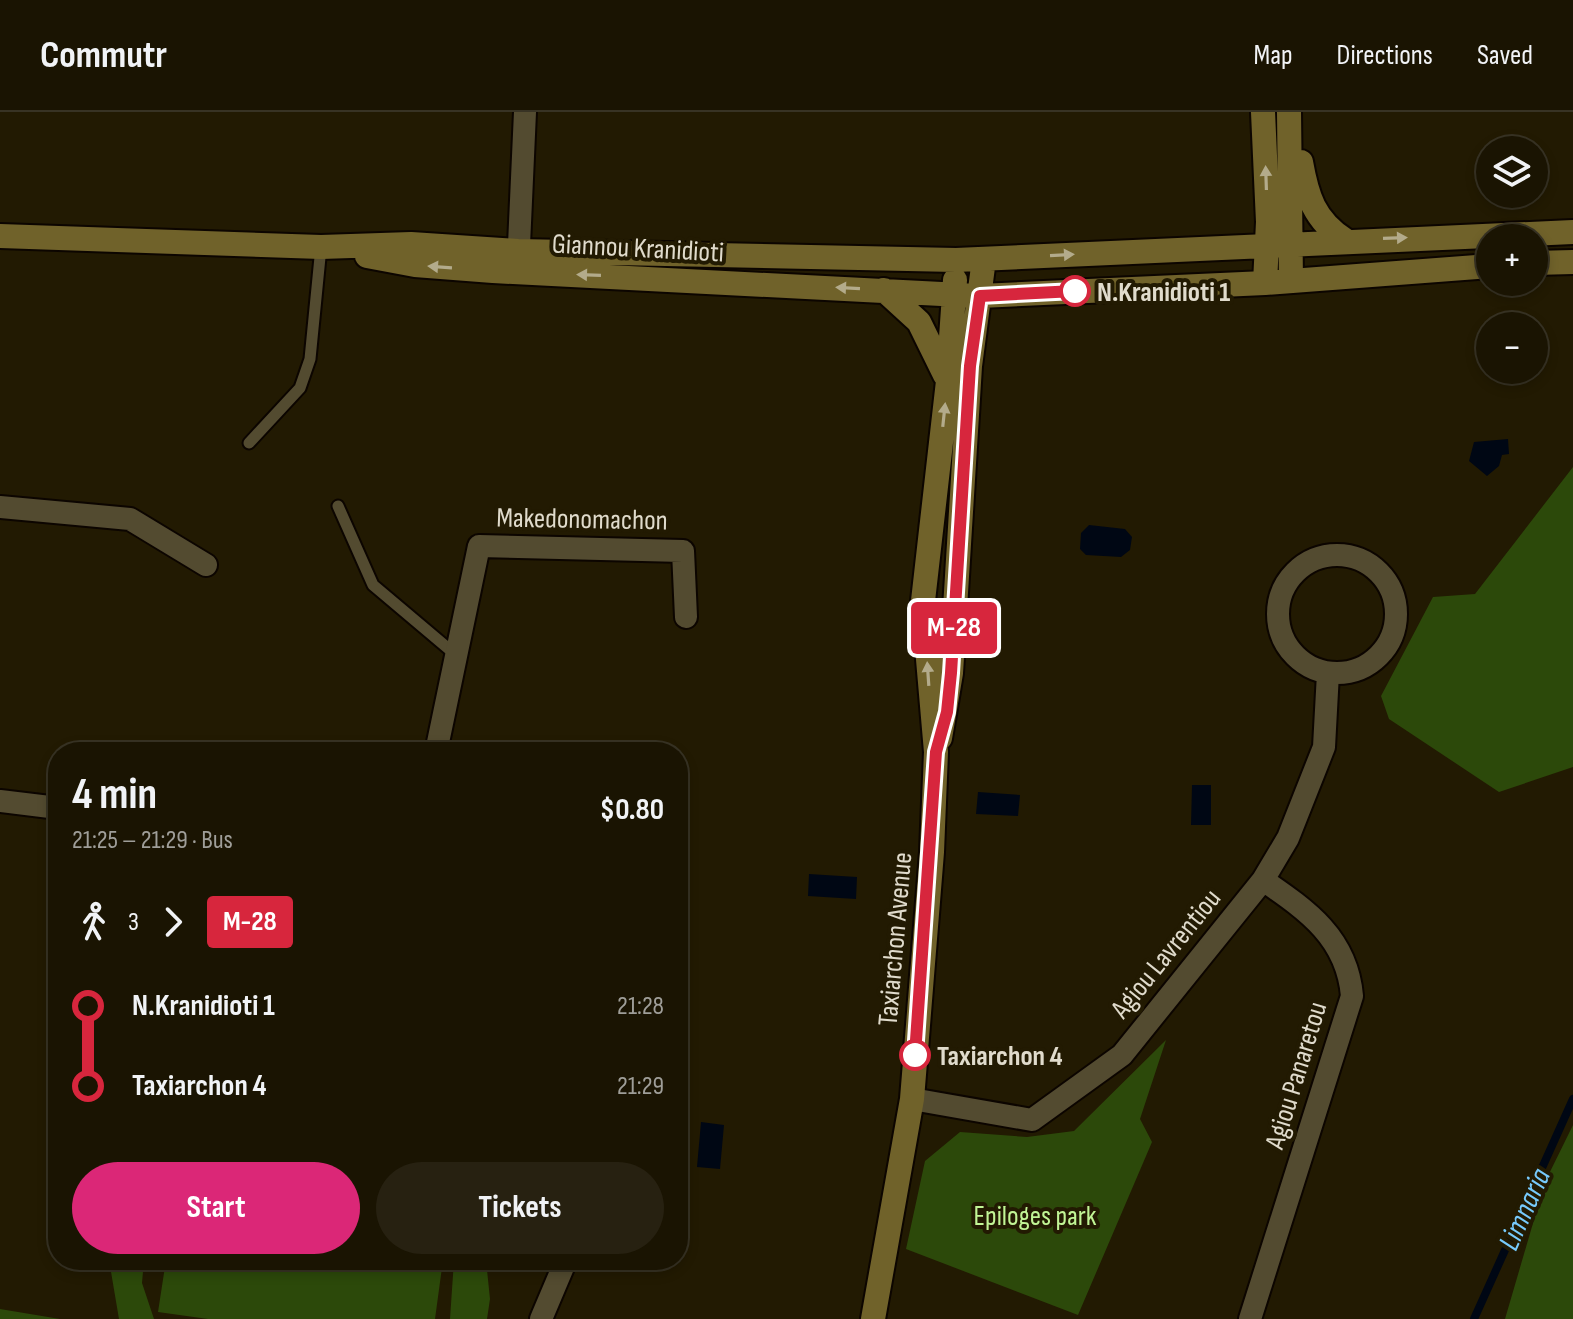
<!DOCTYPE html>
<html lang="en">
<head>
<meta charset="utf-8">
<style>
	body { margin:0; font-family:"Sofia Sans Condensed",sans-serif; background:#272111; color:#f1f3f6; height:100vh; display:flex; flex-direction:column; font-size:30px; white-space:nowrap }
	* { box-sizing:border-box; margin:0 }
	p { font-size:26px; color:#9f9e99 }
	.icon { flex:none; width:44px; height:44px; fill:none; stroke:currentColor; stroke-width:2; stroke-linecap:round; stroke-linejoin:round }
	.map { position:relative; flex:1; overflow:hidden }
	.details { position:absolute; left:48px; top:630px; width:640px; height:528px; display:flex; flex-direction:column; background:#1a1402; border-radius:32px; box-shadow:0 4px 12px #0003,0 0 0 2px #383324 }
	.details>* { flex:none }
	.badge { padding:0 16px; border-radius:6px; font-size:28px; line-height:52px }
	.buttons { position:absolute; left:1476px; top:24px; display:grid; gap:16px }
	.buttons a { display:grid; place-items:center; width:72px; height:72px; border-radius:50%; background:#1a1402; box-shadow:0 4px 12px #0003,0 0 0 2px #383324; font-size:40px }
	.map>.badge { position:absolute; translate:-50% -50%; box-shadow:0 0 0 4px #fff }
	.legs { display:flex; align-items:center; gap:12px; height:88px; padding:0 24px; font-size:26px }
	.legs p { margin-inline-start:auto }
	.summary { display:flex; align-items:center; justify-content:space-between; height:136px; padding:0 24px }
	h1 { font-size:44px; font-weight:700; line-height:60px }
	.cta { display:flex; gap:16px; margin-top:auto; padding:16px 24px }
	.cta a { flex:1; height:92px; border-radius:48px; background:#db2777; color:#fff; font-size:32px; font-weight:700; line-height:92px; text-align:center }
	.cta a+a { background:#272111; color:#f1f3f6 }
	ul { padding:0 24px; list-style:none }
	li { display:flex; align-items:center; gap:28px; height:80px; font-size:30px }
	li i { display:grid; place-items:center; width:12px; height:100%; margin:0 10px; background:currentColor }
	li i::after { content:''; width:20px; height:20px; margin:-10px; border:6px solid; border-radius:50%; background:#1a1402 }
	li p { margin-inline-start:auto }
	li:first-child i { background:linear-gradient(#0000 50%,currentColor 0) }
	li:last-child i { background:linear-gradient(currentColor 50%,#0000 0) }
	header { display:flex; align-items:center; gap:48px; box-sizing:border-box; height:112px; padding:0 40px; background:#1a1402; border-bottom:2px solid #383324 }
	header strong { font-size:38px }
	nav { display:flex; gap:44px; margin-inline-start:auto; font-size:28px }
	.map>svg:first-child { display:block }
	.green { fill:#2c490a }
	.water { fill:#000714 }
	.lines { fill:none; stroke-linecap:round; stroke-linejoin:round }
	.stream { stroke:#000714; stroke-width:8 }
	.lane-casing { stroke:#0c0500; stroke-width:15 }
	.street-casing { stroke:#0c0500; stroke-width:26 }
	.secondary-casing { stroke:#0c0500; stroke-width:28 }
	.lane { stroke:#534b30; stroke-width:11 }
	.street { stroke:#534b30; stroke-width:22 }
	.secondary { stroke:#70622a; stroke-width:24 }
	.oneway { fill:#b3ab8b }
	.line-1-casing { stroke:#fff; stroke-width:18 }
	.line-1 { stroke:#d7263d; stroke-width:12 }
	.stop-1-dot { fill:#fff; stroke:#d7263d; stroke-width:4 }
	.labels { text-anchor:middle; stroke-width:8; stroke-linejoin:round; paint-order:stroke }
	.street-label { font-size:28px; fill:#e0dbcc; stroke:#221a02 }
	.stop-label { font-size:28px; font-weight:bold; fill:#e0dbcc; stroke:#221a02; text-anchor:start }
	.park-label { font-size:28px; fill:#c1f595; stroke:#221a02 }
	.water-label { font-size:30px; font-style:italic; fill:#77cafc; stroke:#221a02 }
</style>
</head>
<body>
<header>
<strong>Commutr</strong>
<nav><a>Map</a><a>Directions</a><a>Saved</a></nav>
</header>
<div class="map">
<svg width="1573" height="1207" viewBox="0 0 1573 1207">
	<rect width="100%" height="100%" fill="#221a02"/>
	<!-- green -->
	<path class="green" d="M1573 355V655L1499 680 1389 607 1381 584 1433 485 1475 482Z
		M1166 928 1140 1007 1152 1030 1078 1203 906 1137 925 1049 960 1020 1027 1025 1074 1019Z
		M1573 1013V1207H1505L1545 1070Z
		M109 1148H144L142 1171 154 1207H119Z
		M166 1148H443L435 1207H208L158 1200Z
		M454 1148H486L490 1187 487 1207H450Z
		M0 1197 60 1207H0Z"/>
	<!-- water -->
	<path class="water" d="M1508 327 1509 342 1502 343 1499 354 1487 364 1469 349 1474 330Z
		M1089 413 1125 417 1132 425 1130 438 1121 445 1086 443 1080 437 1081 421Z
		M1192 673H1211V713H1191Z
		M978 680 1020 683 1018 704 976 702Z
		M809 762 857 765 856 787 808 784Z
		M701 1010 724 1013 720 1057 697 1055Z"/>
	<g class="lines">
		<!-- stream -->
		<path class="stream" d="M1474 1207 1573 987"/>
		<defs>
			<path id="lane" d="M249 331 300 276 310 247 321 135
				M338 394 373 473 456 543"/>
			<path id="street" d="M518 155 525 0
				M0 395 130 407 206 453
				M1278 502a59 59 0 1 1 118 0a59 59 0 1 1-118 0Z
				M436 640 479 434 683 439 686 505
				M0 689 58 696
				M912 987 1032 1008 1122 943 1263 768 1288 726 1324 635 1328 561
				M541 1207 566 1148
				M1250 1207 1352 884C1347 826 1308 799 1263 768"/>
			<path id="secondary" d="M1263 0 1268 110 1265 171
				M1289 0 1291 169
				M1301 50C1307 84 1314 108 1345 128
				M0 124 321 135 411 132 518 139 956 148 1573 120
				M367 144 415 153 493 159 980 184 1265 171 1490 154
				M1534 151 1573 150
				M884 178 919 210 945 263
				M940 626 951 561 970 254 984 147
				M873 1207 912 987 932 740 936 640 923 489 948 269 955 168"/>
		</defs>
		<!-- lane casing -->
		<use href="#lane" class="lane-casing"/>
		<!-- street casing -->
		<use href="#street" class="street-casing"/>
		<!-- secondary casing -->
		<use href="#secondary" class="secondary-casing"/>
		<!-- lane -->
		<use href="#lane" class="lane"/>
		<!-- street -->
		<use href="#street" class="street"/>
		<!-- secondary -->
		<use href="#secondary" class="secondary"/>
	</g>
	<!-- one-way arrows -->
	<defs><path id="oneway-solid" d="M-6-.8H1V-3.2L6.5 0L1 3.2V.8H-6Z" transform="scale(2)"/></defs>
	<g class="oneway">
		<use href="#oneway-solid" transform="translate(1266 66) rotate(-92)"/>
		<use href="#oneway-solid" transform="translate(1395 126) rotate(-2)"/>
		<use href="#oneway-solid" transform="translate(1062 143) rotate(-3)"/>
		<use href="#oneway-solid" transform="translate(440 155) rotate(-176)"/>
		<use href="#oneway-solid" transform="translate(589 163) rotate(-178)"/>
		<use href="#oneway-solid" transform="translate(848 176) rotate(-177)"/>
		<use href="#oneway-solid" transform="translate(944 303) rotate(-84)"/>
		<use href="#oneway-solid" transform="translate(928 562) rotate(-94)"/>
	</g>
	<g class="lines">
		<defs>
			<path id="line-1" d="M915 943 936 640 947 600 951 561 970 254 980 184 1075 179"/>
		</defs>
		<!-- line-1 casing -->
		<use href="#line-1" class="line-1-casing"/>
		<!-- line-1 -->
		<use href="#line-1" class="line-1"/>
	</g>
	<!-- markers -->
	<g class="stop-1-dot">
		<circle cx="1075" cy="179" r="14"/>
		<circle cx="915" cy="943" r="14"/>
	</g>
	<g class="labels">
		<!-- street labels -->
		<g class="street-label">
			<text transform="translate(638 135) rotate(3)" y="10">Giannou Kranidioti</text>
			<text transform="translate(582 406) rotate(1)" y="10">Makedonomachon</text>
			<text transform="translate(894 827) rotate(-85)" y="10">Taxiarchon Avenue</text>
			<text transform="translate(1165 841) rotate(-51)" y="10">Agiou Lavrentiou</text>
			<text transform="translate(1295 963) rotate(-73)" y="10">Agiou Panaretou</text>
		</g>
		<!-- stop labels -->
		<g class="stop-label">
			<text x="1097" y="189">N.Kranidioti 1</text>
			<text x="937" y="953">Taxiarchon 4</text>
		</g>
		<!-- park labels -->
		<g class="park-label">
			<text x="1035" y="1113">Epiloges park</text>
		</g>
		<!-- water labels -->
		<g class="water-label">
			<text transform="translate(1524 1097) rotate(-66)" y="10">Limnaria</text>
		</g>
	</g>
</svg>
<div class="buttons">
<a><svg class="icon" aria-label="layers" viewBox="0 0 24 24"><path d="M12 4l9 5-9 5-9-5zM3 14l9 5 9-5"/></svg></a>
<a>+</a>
<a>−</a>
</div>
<b class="badge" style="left:954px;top:516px;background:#d7263d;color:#fff">M-28</b>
<section class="details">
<div class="summary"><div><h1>4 min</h1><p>21:25 – 21:29 · Bus</p></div><b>$0.80</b></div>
<div class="legs"><svg class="icon" aria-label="walk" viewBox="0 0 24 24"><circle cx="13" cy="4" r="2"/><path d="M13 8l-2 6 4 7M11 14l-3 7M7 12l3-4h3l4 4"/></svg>3<svg class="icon" aria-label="forward" viewBox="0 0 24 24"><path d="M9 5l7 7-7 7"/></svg><b class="badge" style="background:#d7263d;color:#fff">M-28</b></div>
<ul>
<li><i style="color:#d7263d"></i><b>N.Kranidioti 1</b><p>21:28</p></li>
<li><i style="color:#d7263d"></i><b>Taxiarchon 4</b><p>21:29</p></li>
</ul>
<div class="cta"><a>Start</a><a>Tickets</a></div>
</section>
</div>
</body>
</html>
